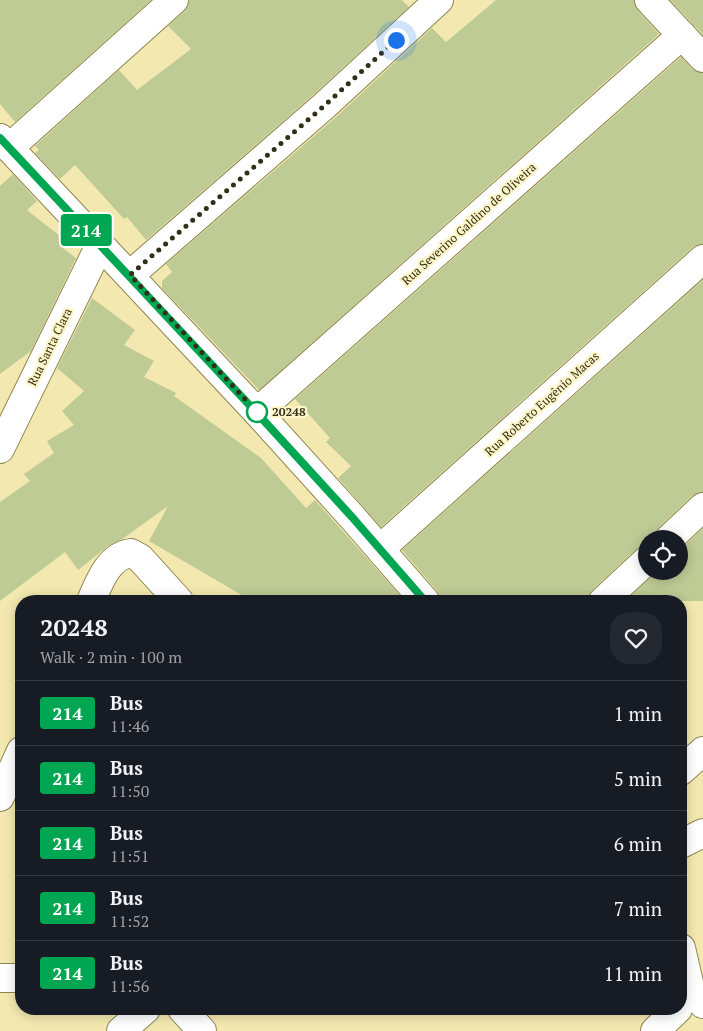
<!DOCTYPE html>
<html lang="en">
<head>
<meta charset="utf-8">
<style>
	body { margin:0; font-family:"PT Serif",serif; background:#242831; color:#f1f3f6; height:100vh; display:flex; flex-direction:column; font-size:19px; white-space:nowrap }
	* { box-sizing:border-box; margin:0 }
	p { font-size:16px; color:#9ea1a6 }
	.icon { flex:none; width:28px; height:28px; fill:none; stroke:currentColor; stroke-width:2; stroke-linecap:round; stroke-linejoin:round }
	.map { position:relative; flex:1; overflow:hidden }
	.panel { position:absolute; left:15px; top:595px; width:672px; height:420px; display:flex; flex-direction:column; background:#171b24; border-radius:20px; box-shadow:0 2px 12px #0003 }
	.panel>* { flex:none }
	.badge { padding:0 10px; border-radius:4px; font-size:18px; line-height:32px }
	.fabs { position:absolute; left:638px; top:530px; display:grid; gap:10px }
	.fabs a { display:grid; place-items:center; width:50px; height:50px; border-radius:50%; background:#171b24; box-shadow:0 2px 12px #0003; font-size:25px }
	.you { position:absolute; width:25px; height:25px; margin:-12px; border:4px solid #fff; border-radius:50%; background:#1a73e8; box-shadow:0 0 0 8px #1a73e833 }
	.map>.badge { position:absolute; translate:-50% -50%; box-shadow:0 0 0 2px #fff }
	.round { display:grid; place-items:center; flex:none; width:52px; height:52px; border-radius:20px; background:#242831 }
	.summary { display:flex; align-items:center; justify-content:space-between; height:85px; padding:0 25px }
	h1 { font-size:24px; font-weight:800; line-height:38px }
	ul { padding:0; list-style:none }
	li { display:flex; align-items:center; gap:15px; height:65px; padding:0 25px; border-top:1px solid #363941 }
	li div { flex:1 }
	li b { display:block; font-size:19px }
	li em { font-style:normal }
	li .badge { min-width:55px; font-weight:700; text-align:center }
	.map>svg:first-child { display:block }
	.building { fill:#becb95 }
	.lines { fill:none; stroke-linecap:round; stroke-linejoin:round }
	.minor-casing { stroke:#8e844f; stroke-width:30 }
	.major-casing { stroke:#8e844f; stroke-width:30 }
	.minor { stroke:#fff; stroke-width:28 }
	.major { stroke:#fff; stroke-width:28 }
	.line-casing { stroke:#fff; stroke-width:11 }
	.line { stroke:#00a651; stroke-width:8 }
	.walk { stroke:#322e17; stroke-width:5; stroke-dasharray:0 9 }
	.stop-dot { fill:#fff; stroke:#00a651; stroke-width:2.5 }
	.labels { text-anchor:middle; stroke-width:4.5; stroke-linejoin:round; paint-order:stroke }
	.street-label { font-size:12px; fill:#322e17; stroke:#fef6c9 }
	.stop-label { font-size:12px; font-weight:bold; fill:#322e17; stroke:#fef6c9; text-anchor:start }
</style>
</head>
<body>
<div class="map">
<svg width="703" height="1031" viewBox="0 0 703 1031">
	<rect width="100%" height="100%" fill="#f3e9b0"/>
	<!-- building -->
	<path class="building" d="M0 0H151L15 122 0 104Z
		M189 0H402L409 7 314 94 146 240 127 217 124 219 75 165 60 179 35 153 39 150 35 146 119 70 137 90 191 49 168 26 185 11Z
		M496 0H634L638 11 659 34 259 390 162 288V281L172 272 166 264 335 118 432 28 446 42Z
		M670 0H703V35L693 24Z
		M681 57 692 69 703 73V244L693 247 381 527 338 478 351 466 326 442 330 438 295 399Z
		M13 174 37 201 27 210 65 240 60 246 76 258 31 351 0 374V186Z
		M703 280V492L692 496 658 528 654 539H646V546L635 550 592 590 588 601H440L437 591 402 550Z
		M92 298 135 330 124 345 154 361 144 377 176 393 174 396 261 458 306 508 315 500 405 601H252L149 541 168 506 121 540 108 546 78 570 65 552 0 601V502L30 481 24 474 54 453 47 441 74 425 62 411 84 391 57 368Z
		M703 528V601H626L657 571H679V551Z"/>
	<g class="lines">
		<defs>
			<path id="minor" d="M9 148 174 0
				M130 275 324 106 439 0
				M257 412 682 35
				M0 449 100 245
				M669 539 703 507
				M380 549 703 259
				M91 601C99 583 108 556 131 553L140 558 179 601
				M603 601 646 561
				M681 771 703 751
				M0 797 21 751
				M681 844 703 833
				M690 987 703 1004
				M182 1009 202 1031
				M121 1031 146 1009
				M655 1031 678 1009"/>
			<path id="major" d="M649 0 703 58
				M0 138 257 412 352 517 425 601
				M681 948 690 987 681 991
				M0 978H21"/>
		</defs>
		<!-- minor casing -->
		<use href="#minor" class="minor-casing"/>
		<!-- major casing -->
		<use href="#major" class="major-casing"/>
		<!-- minor -->
		<use href="#minor" class="minor"/>
		<!-- major -->
		<use href="#major" class="major"/>
	</g>
	<g class="lines">
		<defs>
			<path id="line" d="M0 138 256 412 352 517 425 601"/>
		</defs>
		<!-- line casing -->
		<use href="#line" class="line-casing"/>
		<!-- line -->
		<use href="#line" class="line"/>
		<!-- walk -->
		<path class="walk" d="M257 412 130 275 324 106 396 40"/>
	</g>
	<!-- markers -->
	<circle class="stop-dot" cx="257" cy="412" r="10"/>
	<g class="labels">
		<!-- street labels -->
		<g class="street-label">
			<text transform="translate(469 224) rotate(-42)" y="4">Rua Severino Galdino de Oliveira</text>
			<text transform="translate(50 347) rotate(-64)" y="4">Rua Santa Clara</text>
			<text transform="translate(542 404) rotate(-42)" y="4">Rua Roberto Eugênio Macas</text>
		</g>
		<!-- stop labels -->
		<g class="stop-label">
			<text x="272" y="416">20248</text>
		</g>
	</g>
</svg>
<div class="fabs">
<a><svg class="icon" aria-label="locate" viewBox="0 0 24 24"><circle cx="12" cy="12" r="6"/><path d="M12 2v4M12 18v4M2 12h4M18 12h4"/></svg></a>
</div>
<div class="you" style="left:396px;top:40px"></div>
<b class="badge" style="left:86px;top:230px;background:#00a651;color:#fff">214</b>
<section class="panel">
<div class="summary"><div><h1>20248</h1><p>Walk · 2 min · 100 m</p></div><a class="round"><svg class="icon" aria-label="heart" viewBox="0 0 24 24"><path d="M12 20l-8-8c-3-5 5-10 8-4 3-6 11-1 8 4z"/></svg></a></div>
<ul>
<li><span class="badge" style="background:#00a651;color:#fff">214</span><div><b>Bus</b><p>11:46</p></div><em>1 min</em></li>
<li><span class="badge" style="background:#00a651;color:#fff">214</span><div><b>Bus</b><p>11:50</p></div><em>5 min</em></li>
<li><span class="badge" style="background:#00a651;color:#fff">214</span><div><b>Bus</b><p>11:51</p></div><em>6 min</em></li>
<li><span class="badge" style="background:#00a651;color:#fff">214</span><div><b>Bus</b><p>11:52</p></div><em>7 min</em></li>
<li><span class="badge" style="background:#00a651;color:#fff">214</span><div><b>Bus</b><p>11:56</p></div><em>11 min</em></li>
</ul>
</section>
</div>
</body>
</html>
